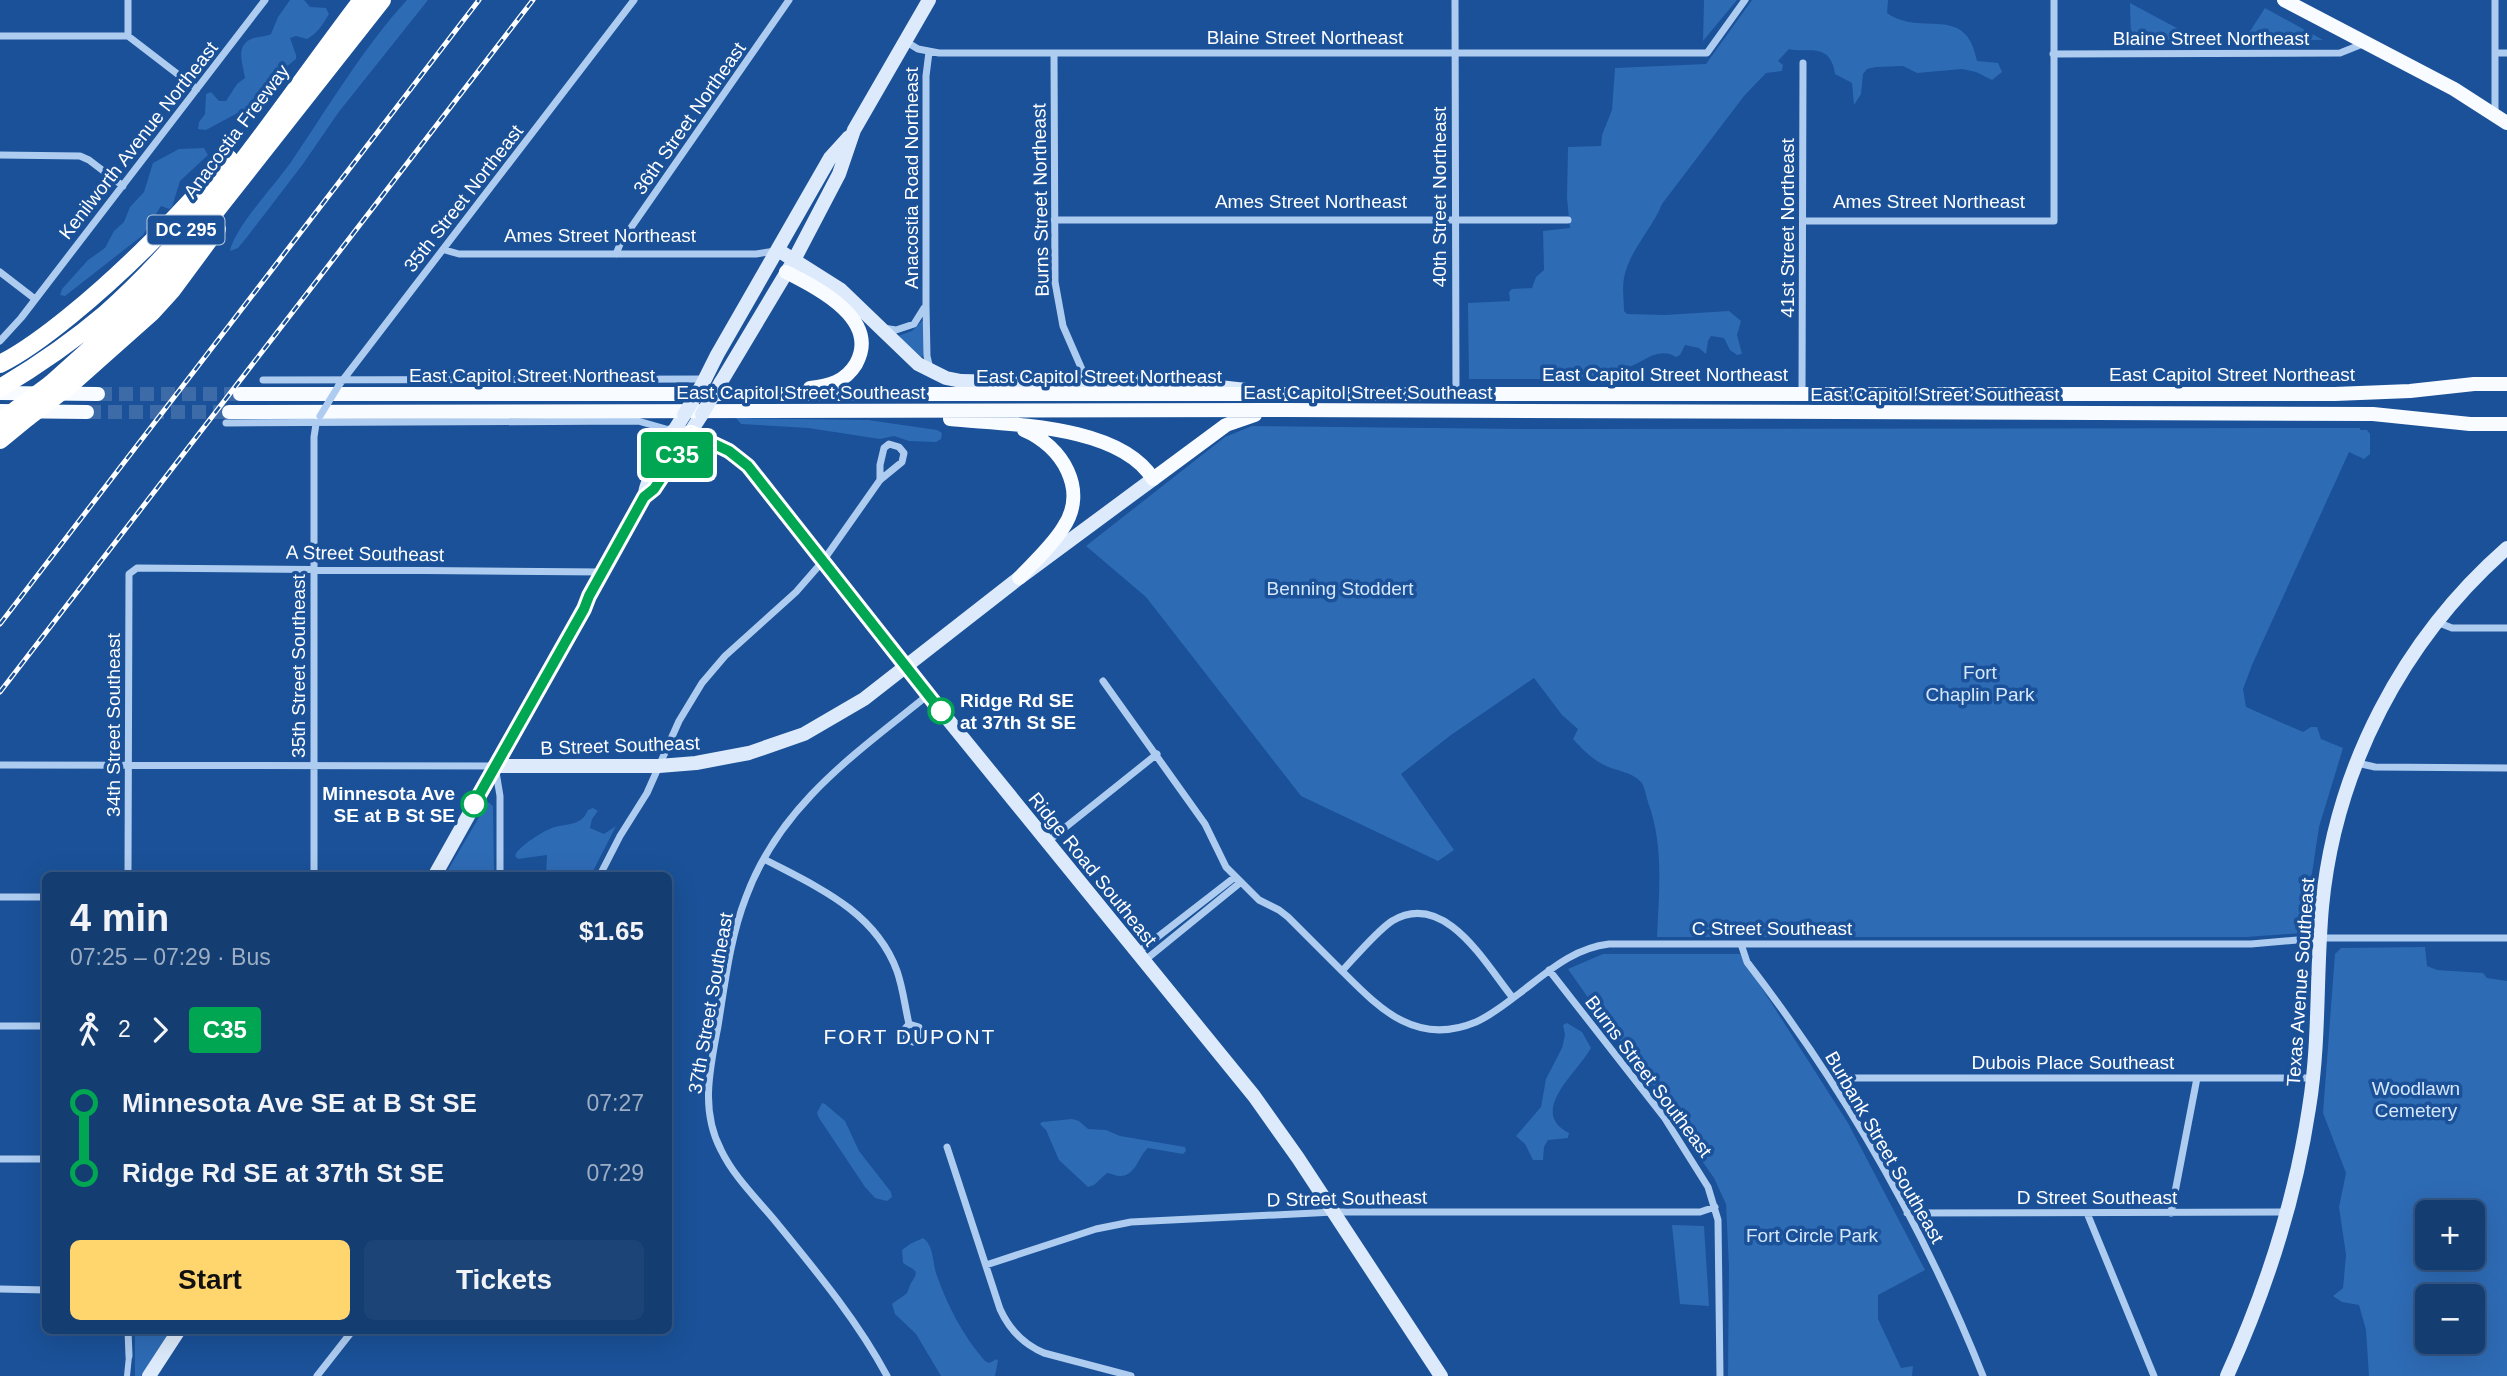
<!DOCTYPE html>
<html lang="en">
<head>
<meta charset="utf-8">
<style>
	body { margin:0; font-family:Arial,sans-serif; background:#1d4477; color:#f1f3f6; height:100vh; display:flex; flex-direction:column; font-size:26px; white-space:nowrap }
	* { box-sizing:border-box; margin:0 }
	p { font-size:23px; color:#9daec4 }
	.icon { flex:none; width:38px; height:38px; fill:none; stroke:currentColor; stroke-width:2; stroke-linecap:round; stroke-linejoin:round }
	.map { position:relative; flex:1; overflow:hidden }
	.side { position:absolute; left:42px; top:872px; width:630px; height:462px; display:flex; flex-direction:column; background:#143d72; border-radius:10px; box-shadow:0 7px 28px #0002,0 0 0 2px #335684 }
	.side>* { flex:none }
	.badge { padding:0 14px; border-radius:5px; font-size:24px; line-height:46px }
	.tools { position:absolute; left:2415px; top:1200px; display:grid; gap:14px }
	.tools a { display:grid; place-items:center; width:70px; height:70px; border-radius:10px; background:#143d72; box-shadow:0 7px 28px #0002,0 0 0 2px #335684; font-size:35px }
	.map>.badge { position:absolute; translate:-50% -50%; box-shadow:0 0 0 4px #fff }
	.legs { display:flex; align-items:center; gap:10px; height:77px; padding:0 28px; font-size:23px }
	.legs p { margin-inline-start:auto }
	.summary { display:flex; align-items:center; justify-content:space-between; height:119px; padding:0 28px }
	h1 { font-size:38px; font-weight:700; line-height:52px }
	.action { display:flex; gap:14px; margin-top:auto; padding:14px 28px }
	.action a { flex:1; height:80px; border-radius:10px; background:#ffd56e; color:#111; font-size:28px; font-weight:700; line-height:80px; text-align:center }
	.action a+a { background:#1d4477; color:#f1f3f6 }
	ul { padding:0 28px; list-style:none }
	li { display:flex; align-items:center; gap:24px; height:70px; font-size:26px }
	li i { display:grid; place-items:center; width:10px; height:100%; margin:0 9px; background:currentColor }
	li i::after { content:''; width:18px; height:18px; margin:-9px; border:5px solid; border-radius:50%; background:#143d72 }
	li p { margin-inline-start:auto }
	li:first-child i { background:linear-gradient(#0000 50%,currentColor 0) }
	li:last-child i { background:linear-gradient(currentColor 50%,#0000 0) }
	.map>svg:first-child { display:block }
	.green { fill:#2e6bb5; fill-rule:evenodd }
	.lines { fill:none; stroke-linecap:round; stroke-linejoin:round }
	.primary-tunnel { stroke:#3c6ba7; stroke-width:14; stroke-dasharray:14 7; stroke-linecap:butt }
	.pedestrian { stroke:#aeccf0; stroke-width:6 }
	.minor { stroke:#aeccf0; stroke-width:7 }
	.secondary { stroke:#dceafb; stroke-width:14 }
	.primary { stroke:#f8fbff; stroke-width:14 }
	.motorway { stroke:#fff; stroke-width:18 }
	.rail-casing { stroke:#fff; stroke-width:5 }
	.rail { stroke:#1a5198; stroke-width:2.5; stroke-dasharray:8; stroke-linecap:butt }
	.minor-bridge { stroke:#aeccf0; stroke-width:7 }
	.secondary-bridge { stroke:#dceafb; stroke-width:14 }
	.motorway-bridge { stroke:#fff; stroke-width:18 }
	.line-1-casing { stroke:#fff; stroke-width:16 }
	.line-1 { stroke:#00a651; stroke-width:10 }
	.stop-1-dot { fill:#fff; stroke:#00a651; stroke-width:3.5 }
	.labels { text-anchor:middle; stroke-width:7; stroke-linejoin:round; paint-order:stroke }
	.shield { fill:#1a5198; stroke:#bacbe0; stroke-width:2 }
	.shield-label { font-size:18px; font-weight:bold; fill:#fff }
	.street-label { font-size:19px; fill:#fff; stroke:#1a5198 }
	.park-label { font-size:19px; fill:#d5e7fb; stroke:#1a5198 }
	.stop-label { font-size:19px; font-weight:bold; fill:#fff; stroke:#1a5198; text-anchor:start }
	.neighbourhood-label { font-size:21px; letter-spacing:2px; fill:#fff; stroke:#1a5198 }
</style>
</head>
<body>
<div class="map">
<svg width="2507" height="1376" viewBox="0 0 2507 1376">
	<rect width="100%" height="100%" fill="#1a5198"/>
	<!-- green -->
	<path class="green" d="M290 0H304L310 7 326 8 329 14C323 24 318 33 307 39L296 36 290 38 296 55V59L276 75 245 109 206 130 198 129 199 122 205 114 206 94 211 92 219 101H226L237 84 245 78C243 64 234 44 254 38 260 36 265 37 271 34L278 17Z
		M407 0H428L338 113 303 164 247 237 238 248 230 251C235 227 275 185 291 162 328 108 362 49 407 0Z
		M1704 0H1737L1703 41Z
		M1752 0H1888L1887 13C1922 38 1966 2 1977 61L1998 63 2002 72 1992 80 1976 72 1962 69 1917 73 1903 66 1876 67 1867 69 1863 74 1861 94 1854 105 1852 83 1835 74C1834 70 1834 66 1832 63 1825 44 1803 53 1789 49L1778 61 1783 65 1782 71 1766 73 1744 96 1662 204C1652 229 1629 251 1624 278 1622 288 1624 300 1624 311L1627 314 1665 315 1729 311 1741 321 1737 335 1742 354 1737 355 1730 350 1724 338 1711 336 1708 341 1706 354 1699 348 1685 345 1680 355 1676 357C1656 345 1641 366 1622 369V379H1469L1468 303 1510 301 1509 292 1512 289 1532 288 1536 277 1544 270 1543 231 1570 228 1567 198 1568 147 1601 146 1602 135 1612 110 1615 68 1706 64Z
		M2130 3 2199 40 2131 41Z
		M2265 8 2323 40 2245 39Z
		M204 148 208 155 180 181 172 207 169 209 161 206 143 235 65 296 60 295 62 289 88 260 105 248 114 231 124 222 130 207 144 192 153 163 179 149Z
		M922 321H924V353L921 358 898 336 912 331Z
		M736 418 868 420 937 430 942 433 941 439 936 442 909 441 894 436 880 439 808 428 741 424Z
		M1252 426 1527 429 2360 428V430H2367L2370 434V454L2364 459 2349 452 2252 665 2243 689 2246 707 2303 732 2311 727H2317L2321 739 2343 748 2319 827 2303 933 2246 937H1657C1659 891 1664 846 1648 802 1646 796 1645 787 1641 782 1632 772 1617 771 1606 766 1593 760 1582 749 1573 739L1578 729 1562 715 1534 678 1451 735 1401 774 1454 850 1438 861 1301 796 1146 597 1086 546 1225 437Z
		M488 802 493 806 494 875H445Z
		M593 808 598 811 592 819 590 828 604 834 616 826 591 875H559L557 870 546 875 547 855 518 859 515 856C517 847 546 829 555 827 570 823 581 826 588 810Z
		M2425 947 2427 966 2437 970 2483 973 2487 978 2507 981V1376H2369L2366 1330 2359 1305 2342 1302 2333 1296 2343 1288 2346 1255 2339 1207 2346 1173 2323 1113 2335 954 2341 948ZM2427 1213H2473V1258H2427ZM2427 1297H2473V1342H2427Z
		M1603 954H1740L1848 1123 1925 1270 1878 1295V1319L1901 1368 1913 1366 1912 1376H1728L1729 1267 1726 1204 1714 1178 1568 969Z
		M1567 1023 1582 1032 1591 1048C1578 1072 1527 1112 1569 1133L1568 1138 1548 1140 1544 1147 1543 1160H1533L1525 1144 1516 1136 1541 1107 1546 1079 1562 1048 1565 1035 1563 1025Z
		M822 1103 825 1104 845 1121 859 1151 891 1192 892 1197 887 1201 875 1198 865 1187 819 1118 817 1113Z
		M1072 1119 1079 1121 1088 1129 1106 1130 1120 1136 1185 1147 1186 1151 1183 1154 1148 1148C1138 1156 1136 1177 1119 1176 1115 1176 1111 1173 1107 1173L1094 1185 1088 1187 1059 1160 1046 1130 1040 1124 1042 1122Z
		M1672 1225 1704 1226 1709 1306 1680 1304Z
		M923 1238C933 1244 933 1262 936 1273 947 1305 963 1336 985 1361L989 1363 997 1359 998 1361 995 1376H941L916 1334 895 1314 892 1304C896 1300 903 1297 907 1293 908 1291 910 1285 911 1283 921 1269 914 1271 903 1263L902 1250 910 1244Z
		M135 1330H170L144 1376H135Z"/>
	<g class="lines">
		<!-- primary-tunnel -->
		<path class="primary-tunnel" d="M98 394H240
			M87 412H229"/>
		<!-- pedestrian -->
		<path class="pedestrian" d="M127 1376 129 1356"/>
		<!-- minor -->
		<path class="minor" d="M1455 0 1456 393
			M0 36H128L197 89
			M128 36V0
			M905 41 918 49 939 53H1707L1745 0
			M929 52 926 76V305L927 356 930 369
			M1054 53 1055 282 1063 326 1087 381
			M2495 53H2507
			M2053 54 2340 53 2365 43
			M2495 113V0
			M0 155 80 156 89 160 123 186
			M1054 220H1568
			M1803 221H2054V0
			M445 250 459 254H756L775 251
			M616 254 621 242 789 0
			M0 272 35 299
			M883 328 896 330 914 324 924 308
			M0 341 21 318 265 0
			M263 380 705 379
			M339 385 634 0
			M1802 393 1803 63
			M226 423 638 421 673 431
			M2437 622 2452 628H2507
			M1103 681 1205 824 1226 867 1259 900 1279 910 1288 917C1306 935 1323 952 1341 970 1380 1009 1416 1047 1476 1022 1494 1014 1509 1001 1525 989 1551 969 1575 948 1609 944H2251L2320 938H2507
			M2357 763 2375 767 2507 768
			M0 765 495 766 500 796V875
			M1047 842 1157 754
			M764 859C817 887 875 911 897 971 903 988 905 1007 909 1024L919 1027V1035L913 1042 903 1038 901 1033 909 1024
			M128 875 129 574 137 568 602 572
			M314 875V437L316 424 320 416
			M600 875 620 836 647 793 679 721 702 683 725 656 796 592 823 561 880 480 902 462 904 453 899 447 889 444 884 448 880 465V480
			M0 897H46
			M1741 944 1747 962C1844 1088 1924 1228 1983 1376
			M1137 953 1235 877
			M1144 961 1241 882
			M1549 970 1664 1117 1708 1187 1718 1220 1720 1376
			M1342 971C1355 957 1377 931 1392 921 1445 889 1486 965 1513 998
			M0 1026H46
			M1833 1084 1846 1078H2313
			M947 1147 1000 1309C1009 1329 1023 1344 1044 1353L1131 1376
			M0 1159H46
			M1907 1213 2287 1212
			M2087 1213 2154 1376
			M2171 1213 2197 1078
			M986 1265 1096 1229 1131 1222 1334 1212H1700L1715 1207
			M0 1289 46 1290
			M128 1330 129 1356
			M317 1376 353 1330
			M887 1376C857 1320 816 1271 776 1222 757 1199 734 1177 721 1150 700 1110 710 1069 718 1026 725 983 730 938 746 897 780 805 855 754 928 695"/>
		<!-- secondary -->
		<path class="secondary" d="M778 250 841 290 918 364 946 378 961 381 1007 382 1165 381 1246 390
			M721 382 794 260 839 174 854 130 929 0
			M703 383 717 355 830 158 849 137
			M673 431C703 434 725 448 748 466L928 695 1254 1096 1298 1158 1441 1376
			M645 496 654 489 702 414
			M495 766H659L696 763 749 753 804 734 864 699 1019 578 1153 479
			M435 875 584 609 589 596 644 497C650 467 668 440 684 415
			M149 1376 179 1330
			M2227 1376C2266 1290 2295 1201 2309 1108 2320 1041 2316 974 2322 907 2335 769 2403 639 2507 548"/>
		<!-- primary -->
		<path class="primary" d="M2284 0 2454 89 2507 123
			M786 272C817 288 881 319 856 364 845 382 829 386 810 388
			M0 393 98 394
			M240 394H2335L2410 391 2474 384H2507
			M0 411 87 412
			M229 412 1284 410 2373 414 2470 424H2507
			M950 419C1008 425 1119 424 1153 479L1226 425 1255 415
			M1019 578C1034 562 1051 547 1063 528 1089 490 1062 446 1024 430"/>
		<!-- motorway -->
		<path class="motorway" d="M0 364C26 351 49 333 71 315 129 268 180 214 229 159
			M51 384 129 314 155 288 382 0
			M71 384 152 312 172 290 217 229
			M0 388C37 366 72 342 105 314 204 227 282 105 362 0
			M0 440 28 417"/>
		<defs>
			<path id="rail" d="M0 624 479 0
				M0 692 533 0"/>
		</defs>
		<!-- rail casing -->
		<use href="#rail" class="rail-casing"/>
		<!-- rail -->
		<use href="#rail" class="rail"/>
		<!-- minor-bridge -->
		<path class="minor-bridge" d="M320 416 339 385"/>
		<!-- secondary-bridge -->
		<path class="secondary-bridge" d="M702 414 721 382
			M684 415 703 383"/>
		<!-- motorway-bridge -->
		<path class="motorway-bridge" d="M28 417 71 384
			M1 421 51 384"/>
	</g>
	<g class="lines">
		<defs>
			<path id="line-1" d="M474 804 584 609 589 596 644 497 654 489 691 433 729 451 748 466 941 711"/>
		</defs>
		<!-- line-1 casing -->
		<use href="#line-1" class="line-1-casing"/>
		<!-- line-1 -->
		<use href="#line-1" class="line-1"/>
	</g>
	<!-- markers -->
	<g class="stop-1-dot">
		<circle cx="941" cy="711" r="12"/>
		<circle cx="474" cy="804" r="12"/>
	</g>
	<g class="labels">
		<!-- shield labels -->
		<rect class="shield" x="147.5" y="215.5" width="77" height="29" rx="5"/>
		<g class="shield-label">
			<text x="186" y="236">DC 295</text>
		</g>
		<!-- street labels -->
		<g class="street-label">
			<text x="1305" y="44">Blaine Street Northeast</text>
			<text x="2211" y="45">Blaine Street Northeast</text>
			<text transform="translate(689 118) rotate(-55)" y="7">36th Street Northeast</text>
			<text transform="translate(236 131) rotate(-53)" y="7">Anacostia Freeway</text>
			<text transform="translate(138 140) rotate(-52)" y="7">Kenilworth Avenue Northeast</text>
			<text transform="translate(911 178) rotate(-90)" y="7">Anacostia Road Northeast</text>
			<text transform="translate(1439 197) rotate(-90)" y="7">40th Street Northeast</text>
			<text transform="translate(463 198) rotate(-52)" y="7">35th Street Northeast</text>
			<text transform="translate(1040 200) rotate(-91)" y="7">Burns Street Northeast</text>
			<text x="1311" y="208">Ames Street Northeast</text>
			<text x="1929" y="208">Ames Street Northeast</text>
			<text transform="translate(1787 228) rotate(-90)" y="7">41st Street Northeast</text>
			<text x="600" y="242">Ames Street Northeast</text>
			<text x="1665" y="381">East Capitol Street Northeast</text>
			<text x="2232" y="381">East Capitol Street Northeast</text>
			<text x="532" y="382">East Capitol Street Northeast</text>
			<text x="1099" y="383">East Capitol Street Northeast</text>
			<text x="801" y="399">East Capitol Street Southeast</text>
			<text x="1368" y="399">East Capitol Street Southeast</text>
			<text x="1935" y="401">East Capitol Street Southeast</text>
			<text transform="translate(365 553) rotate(1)" y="7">A Street Southeast</text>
			<text transform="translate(298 666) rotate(-90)" y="7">35th Street Southeast</text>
			<text transform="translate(113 725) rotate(-90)" y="7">34th Street Southeast</text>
			<text transform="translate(620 745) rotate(-2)" y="7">B Street Southeast</text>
			<text transform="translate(1093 869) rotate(51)" y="7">Ridge Road Southeast</text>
			<text x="1772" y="935">C Street Southeast</text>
			<text transform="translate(2300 982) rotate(-86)" y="7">Texas Avenue Southeast</text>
			<text transform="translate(710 1003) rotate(-80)" y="7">37th Street Southeast</text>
			<text x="2073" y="1069">Dubois Place Southeast</text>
			<text transform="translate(1649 1076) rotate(53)" y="7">Burns Street Southeast</text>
			<text transform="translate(1885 1147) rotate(60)" y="7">Burbank Street Southeast</text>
			<text x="2097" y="1204">D Street Southeast</text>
			<text transform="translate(1347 1198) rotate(-1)" y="7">D Street Southeast</text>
		</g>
		<!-- park labels -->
		<g class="park-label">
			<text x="1340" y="595">Benning Stoddert</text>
			<text x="1980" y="679">Fort<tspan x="1980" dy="22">Chaplin Park</tspan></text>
			<text x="2416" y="1095">Woodlawn<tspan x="2416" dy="22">Cemetery</tspan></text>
			<text x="1812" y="1242">Fort Circle Park</text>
		</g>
		<!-- stop labels -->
		<g class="stop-label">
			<text x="960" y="707">Ridge Rd SE<tspan x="960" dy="22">at 37th St SE</tspan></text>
			<text x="455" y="800" text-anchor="end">Minnesota Ave<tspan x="455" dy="22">SE at B St SE</tspan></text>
		</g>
		<!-- neighbourhood labels -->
		<g class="neighbourhood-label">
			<text x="910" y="1044">FORT DUPONT</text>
		</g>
	</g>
</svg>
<div class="tools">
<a>+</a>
<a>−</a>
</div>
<b class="badge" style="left:677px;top:455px;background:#00a651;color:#fff">C35</b>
<section class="side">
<div class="summary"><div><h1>4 min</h1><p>07:25 – 07:29 · Bus</p></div><b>$1.65</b></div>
<div class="legs"><svg class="icon" aria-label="walk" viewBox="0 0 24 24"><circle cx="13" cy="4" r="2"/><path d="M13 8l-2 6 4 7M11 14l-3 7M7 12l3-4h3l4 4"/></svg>2<svg class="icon" aria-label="forward" viewBox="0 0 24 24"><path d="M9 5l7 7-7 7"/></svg><b class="badge" style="background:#00a651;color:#fff">C35</b></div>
<ul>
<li><i style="color:#00a651"></i><b>Minnesota Ave SE at B St SE</b><p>07:27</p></li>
<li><i style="color:#00a651"></i><b>Ridge Rd SE at 37th St SE</b><p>07:29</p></li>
</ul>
<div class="action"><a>Start</a><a>Tickets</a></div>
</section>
</div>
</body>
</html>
